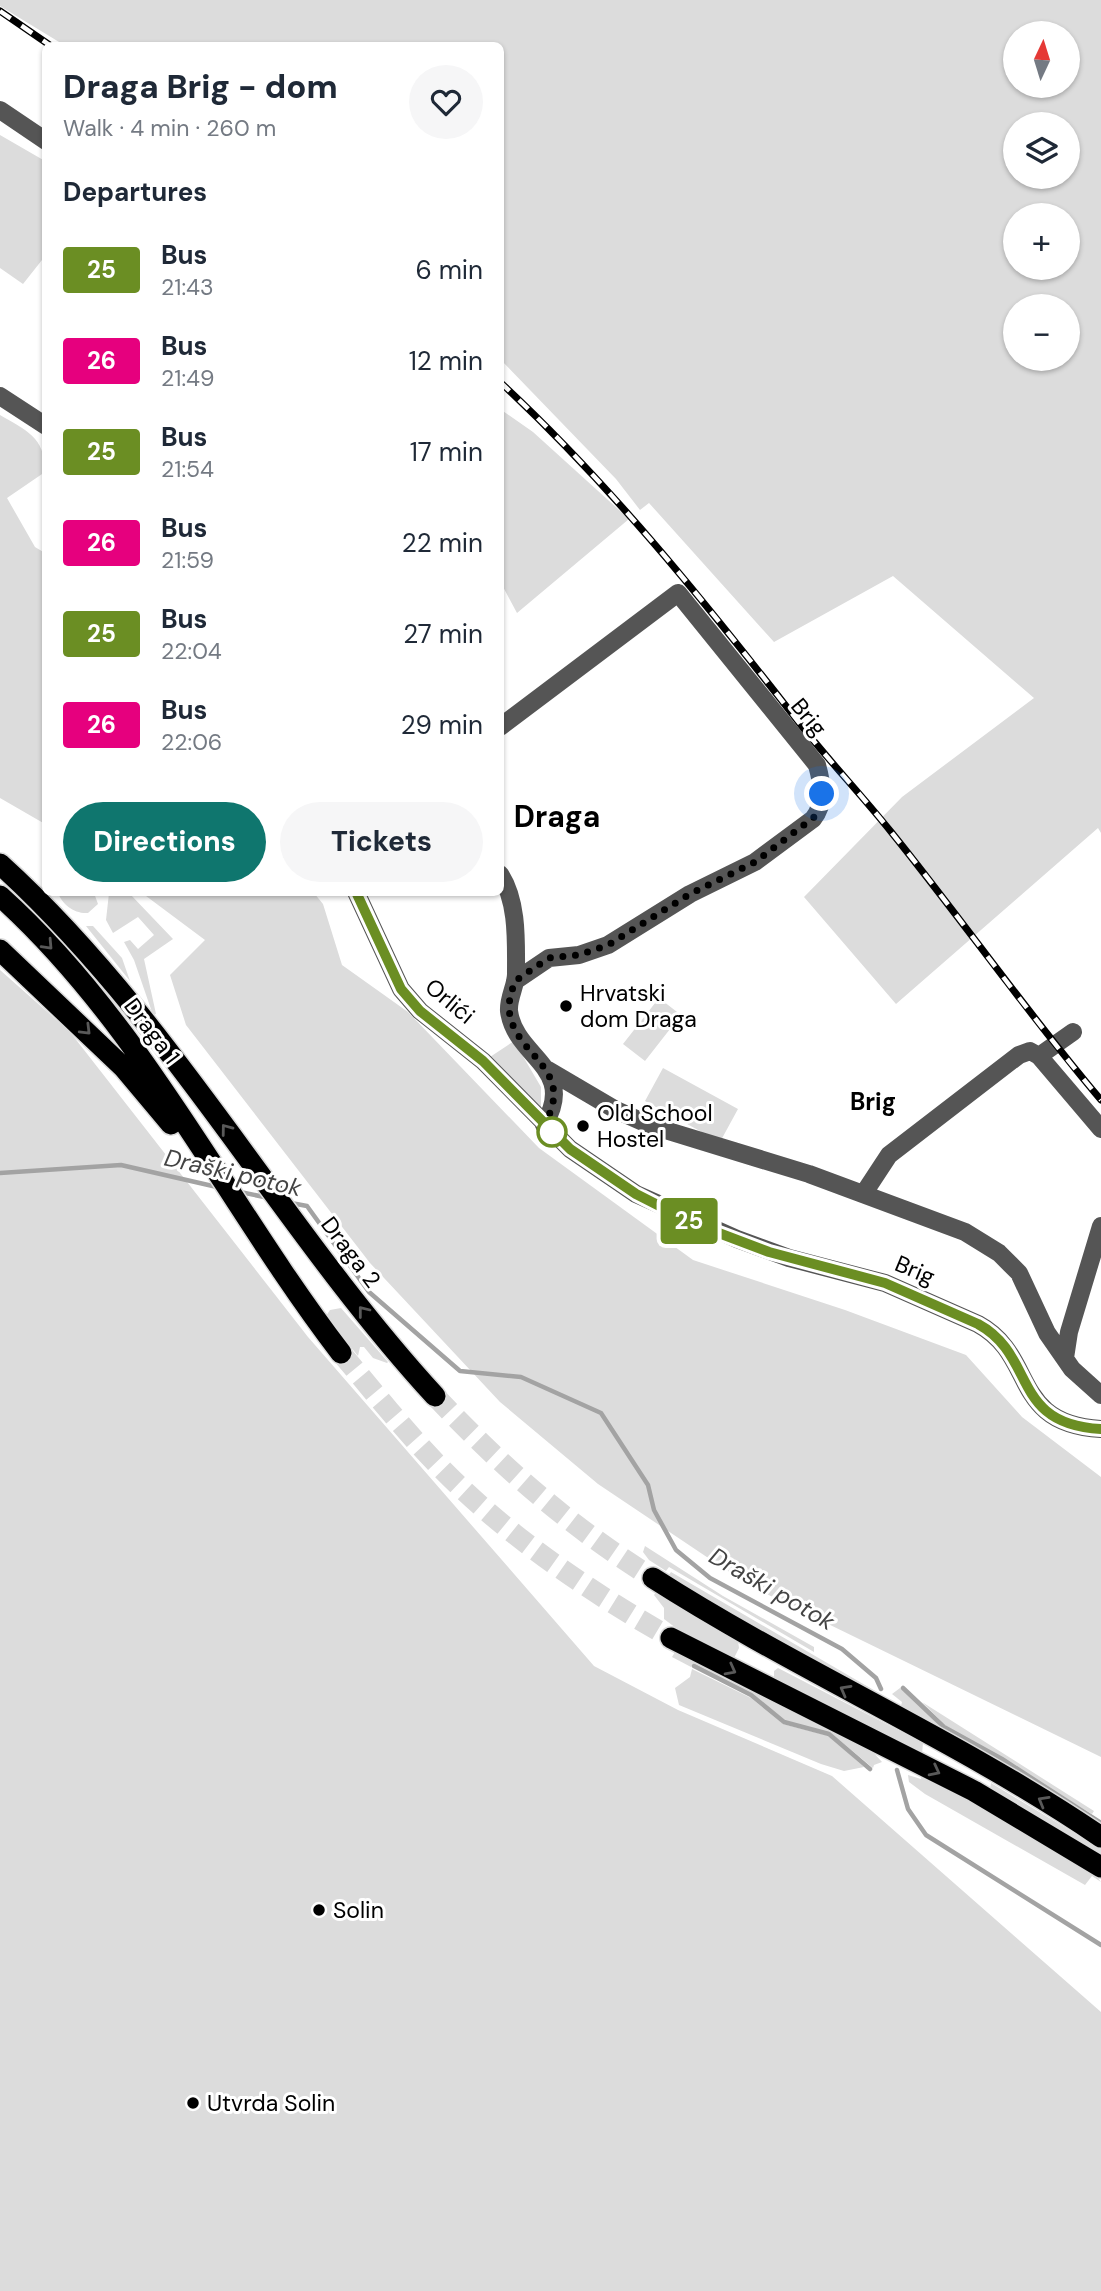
<!DOCTYPE html>
<html lang="en">
<head>
<meta charset="utf-8">
<style>
	body { margin:0; font-family:"DM Sans",sans-serif; background:#f6f6f7; color:#1f2937; height:100vh; display:flex; flex-direction:column; font-size:26px; white-space:nowrap }
	* { box-sizing:border-box; margin:0 }
	p { font-size:23px; color:#747a83 }
	.icon { flex:none; width:38px; height:38px; fill:none; stroke:currentColor; stroke-width:2; stroke-linecap:round; stroke-linejoin:round }
	.map { position:relative; flex:1; overflow:hidden }
	.drawer { position:absolute; left:42px; top:42px; width:462px; height:854px; display:flex; flex-direction:column; background:#fff; border-radius:10px; box-shadow:0 2px 5px #0004 }
	.drawer>* { flex:none }
	.badge { padding:0 14px; border-radius:5px; font-size:24px; line-height:46px }
	.needle { width:46px; rotate:4deg }
	.fabs { position:absolute; left:1003px; top:21px; display:grid; gap:14px }
	.fabs a { display:grid; place-items:center; width:77px; height:77px; border-radius:50%; background:#fff; box-shadow:0 2px 5px #0004; font-size:35px }
	.you { position:absolute; width:35px; height:35px; margin:-18px; border:5px solid #fff; border-radius:50%; background:#1a73e8; box-shadow:0 0 0 10px #1a73e833 }
	.map>.badge { position:absolute; translate:-50% -50%; box-shadow:0 0 0 4px #fff }
	h2 { padding:0 21px; font-size:26px; line-height:63px }
	.round { display:grid; place-items:center; flex:none; width:74px; height:74px; border-radius:37px; background:#f6f6f7 }
	.headline { display:flex; align-items:center; justify-content:space-between; height:119px; padding:0 21px }
	h1 { font-size:33px; font-weight:800; line-height:52px }
	.primary-button { display:flex; gap:14px; margin-top:auto; padding:14px 21px }
	.primary-button a { flex:1; height:80px; border-radius:42px; background:#0f766e; color:#fff; font-size:28px; font-weight:800; line-height:80px; text-align:center }
	.primary-button a+a { background:#f6f6f7; color:#1f2937 }
	ul { padding:0; list-style:none }
	li { display:flex; align-items:center; gap:21px; height:91px; padding:0 21px }
	li div { flex:1 }
	li b { display:block; font-size:26px }
	li em { font-style:normal }
	li .badge { min-width:77px; font-weight:700; text-align:center }
	.map>svg:first-child { display:block }
	.green { fill:#dcdcdc; fill-rule:evenodd }
	.lines { fill:none; stroke-linecap:round; stroke-linejoin:round }
	.stream { stroke:#a3a3a3; stroke-width:4.5 }
	.highway-tunnel { stroke:#d9d9d9; stroke-width:21; stroke-dasharray:21 10; stroke-linecap:butt }
	.highway-casing { stroke:#dbdbdb; stroke-width:24 }
	.minor { stroke:#555; stroke-width:18 }
	.highway { stroke:#000; stroke-width:21 }
	.rail-casing { stroke:#000; stroke-width:7 }
	.rail { stroke:#fff; stroke-width:4.5; stroke-dasharray:13; stroke-linecap:butt }
	.oneway { stroke:#595959 }
	.line-casing { stroke:#fff; stroke-width:16 }
	.line { stroke:#6b8e23; stroke-width:10 }
	.walk { stroke:#000; stroke-width:7; stroke-dasharray:0 12.6 }
	.poi-dot { fill:#000; stroke:#fff; stroke-width:2.5 }
	.stop-dot { fill:#fff; stroke:#6b8e23; stroke-width:3.5 }
	.labels { text-anchor:middle; stroke-width:6; stroke-linejoin:round; paint-order:stroke }
	.street-label { font-size:23px; fill:#000; stroke:#fff }
	.poi-label { font-size:23px; fill:#000; stroke:#fff; text-anchor:start }
	.neighbourhood-label { font-size:24px; font-weight:bold; fill:#000; stroke:#fff }
	.water-label { font-size:24px; font-style:italic; fill:#444; stroke:#fff }
	.district-label { font-size:30px; font-weight:bold; fill:#000; stroke:#fff }
</style>
</head>
<body>
<div class="map">
<svg width="1101" height="2291" viewBox="0 0 1101 2291">
	<rect width="100%" height="100%" fill="#fff"/>
	<!-- green -->
	<path class="green" d="M0 0H1101V833L1098 828 896 1004 804 897 902 797 1034 698 893 576 774 642 649 503 640 510 616 479 501 360 500 46 64 45 0 6ZM1015 33H1068V86H1015ZM1068 124V177H1015V124ZM1015 215H1068V268H1015ZM1015 306H1068V359H1015Z
		M0 135 45 161V262L42 260 23 284 0 268Z
		M500 409 533 432 629 519 517 613 501 583Z
		M0 415C26 430 46 438 45 472L7 498 35 547 45 553V824L0 798Z
		M58 893H94L98 904 88 913C74 914 62 904 58 893Z
		M109 893 130 894 173 939 144 959 156 1014 153 1015 134 960 124 942 130 940 138 949 154 935 138 917 113 933 106 920Z
		M142 893H314L323 904 342 965 408 1012 539 1148 693 1260 845 1310 966 1355 1022 1417 1101 1477V1757L750 1586 598 1484 500 1402 370 1263 186 1025 170 975 205 940Z
		M86 926H93L122 958 130 981Z
		M0 970 70 1032 308 1337 594 1666 678 1710 832 1776 1101 2012V2291H0Z
		M659 998 681 1015 645 1061 623 1044Z
		M514 1041 541 1087V1107L537 1108 490 1057Z
		M663 1068 738 1109 720 1142 645 1101Z
		M341 1308 388 1362 387 1363 373 1358 364 1347H360L358 1356 326 1316 330 1310Z
		M645 1546 723 1596 814 1647V1652L669 1567 666 1571 649 1560 643 1552Z
		M671 1572 901 1706 902 1702 892 1694 900 1688 917 1701 942 1729 1021 1773 1089 1816 668 1576Z
		M656 1592 738 1641 739 1648 734 1658 684 1634 664 1619V1608L654 1595Z
		M675 1652 872 1751 882 1762 874 1765 873 1768 831 1733 785 1721 753 1695 693 1664 691 1667 672 1657Z
		M778 1668 923 1743 922 1754 774 1681V1671Z
		M692 1669 751 1698 783 1724 829 1736 864 1767 844 1771 821 1764 679 1705 675 1688 690 1677Z
		M922 1702 1094 1811 1092 1814 946 1726Z
		M908 1775 921 1779 922 1776 990 1810 1094 1873 1101 1882 1092 1876 1085 1885 925 1794 909 1782Z
		M991 1783 1101 1849V1855L990 1789Z"/>
	<g class="lines">
		<!-- stream -->
		<path class="stream" d="M0 1173 121 1165 217 1187
			M240 1192 269 1198
			M291 1203 307 1206 369 1292 460 1371 521 1377 601 1413 648 1485 654 1510 676 1550 710 1578 842 1649 876 1678 881 1689
			M694 1666 751 1695 784 1722 829 1734 870 1769
			M903 1688 944 1727 1002 1759 1101 1823
			M897 1770 908 1809 926 1835 1101 1945"/>
		<!-- highway-tunnel -->
		<path class="highway-tunnel" d="M341 1353C379 1398 415 1444 458 1485 522 1546 594 1594 671 1638
			M435 1396C501 1466 570 1527 653 1578"/>
		<defs>
			<path id="highway" d="M0 864C171 1019 280 1227 435 1396
				M0 896C143 1025 226 1203 341 1353
				M0 950 124 1068 171 1124
				M653 1578C798 1671 959 1740 1101 1837
				M671 1638 974 1791 1101 1867"/>
		</defs>
		<!-- highway casing -->
		<use href="#highway" class="highway-casing"/>
		<!-- minor -->
		<path class="minor" d="M0 110 46 141
			M0 396 46 426
			M500 727 678 593 817 765C822 783 826 803 813 819L755 862 690 894 608 945 579 955 549 958 515 981
			M500 874C518 902 516 941 516 974 516 986 508 998 509 1011 515 1058 578 1067 544 1125
			M356 892 401 989 420 1011 483 1061 570 1149 636 1194 737 1239 789 1258 885 1283 978 1324C1037 1356 1010 1424 1101 1429
			M1039 1056 1073 1032
			M548 1070 616 1110 652 1126 809 1174 965 1232 999 1253 1019 1273 1047 1333 1072 1369 1101 1395
			M864 1193 889 1155 1019 1055 1030 1051 1039 1056 1101 1129
			M1065 1358 1069 1332 1101 1226"/>
		<!-- highway -->
		<use href="#highway" class="highway"/>
		<defs>
			<path id="rail" d="M0 11 51 46
				M500 382C611 485 704 601 797 720 827 759 861 794 892 833 963 921 1028 1014 1101 1100"/>
		</defs>
		<!-- rail casing -->
		<use href="#rail" class="rail-casing"/>
		<!-- rail -->
		<use href="#rail" class="rail"/>
	</g>
	<!-- one-way arrows -->
	<defs><path id="oneway-chevron" d="M-2-3.5L2.5 0L-2 3.5" fill="none" stroke-width="1.6" stroke-linecap="round" stroke-linejoin="round" transform="scale(1.75)"/></defs>
	<g class="oneway">
		<use href="#oneway-chevron" transform="translate(48 945) rotate(47)"/>
		<use href="#oneway-chevron" transform="translate(86 1030) rotate(45)"/>
		<use href="#oneway-chevron" transform="translate(226 1129) rotate(-127)"/>
		<use href="#oneway-chevron" transform="translate(363 1311) rotate(-128)"/>
		<use href="#oneway-chevron" transform="translate(731 1670) rotate(28)"/>
		<use href="#oneway-chevron" transform="translate(845 1690) rotate(-151)"/>
		<use href="#oneway-chevron" transform="translate(935 1771) rotate(27)"/>
		<use href="#oneway-chevron" transform="translate(1043 1801) rotate(-150)"/>
	</g>
	<g class="lines">
		<defs>
			<path id="line" d="M356 892 401 989 420 1011 483 1061 570 1149 636 1194 695 1224 769 1252 885 1283 978 1324C1037 1356 1010 1424 1101 1429"/>
		</defs>
		<!-- line casing -->
		<use href="#line" class="line-casing"/>
		<!-- line -->
		<use href="#line" class="line"/>
		<!-- walk -->
		<path class="walk" d="M552 1132 557 1137 544 1125C578 1066 512 1057 509 1008 509 999 512 990 515 981L549 958 579 955 608 945 690 894 755 862 813 818 819 812 822 794"/>
	</g>
	<!-- markers -->
	<g class="poi-dot">
		<circle cx="566" cy="1006" r="7"/>
		<circle cx="583" cy="1126" r="7"/>
		<circle cx="319" cy="1910" r="7"/>
		<circle cx="193" cy="2103" r="7"/>
	</g>
	<circle class="stop-dot" cx="552" cy="1132" r="14"/>
	<g class="labels">
		<!-- street labels -->
		<g class="street-label">
			<text transform="translate(809 717) rotate(50)" y="8">Brig</text>
			<text transform="translate(450 1001) rotate(40)" y="8">Orlići</text>
			<text transform="translate(152 1031) rotate(53)" y="8">Draga 1</text>
			<text transform="translate(351 1252) rotate(53)" y="8">Draga 2</text>
			<text transform="translate(915 1270) rotate(23)" y="8">Brig</text>
		</g>
		<!-- poi labels -->
		<g class="poi-label">
			<text x="580" y="1001">Hrvatski<tspan x="580" dy="26">dom Draga</tspan></text>
			<text x="597" y="1121">Old School<tspan x="597" dy="26">Hostel</tspan></text>
			<text x="333" y="1918">Solin</text>
			<text x="207" y="2111">Utvrda Solin</text>
		</g>
		<!-- neighbourhood labels -->
		<g class="neighbourhood-label">
			<text x="873" y="1110">Brig</text>
		</g>
		<!-- water labels -->
		<g class="water-label">
			<text transform="translate(233 1173) rotate(13)" y="8">Draški potok</text>
			<text transform="translate(772 1589) rotate(30)" y="8">Draški potok</text>
		</g>
		<!-- district labels -->
		<g class="district-label">
			<text x="557" y="827">Draga</text>
		</g>
	</g>
</svg>
<div class="fabs">
<a><svg class="needle" viewBox="-14 -14 28 28"><path d="M0-13l5 13h-10z" fill="#e53935"/><path d="M0 13l5-13h-10z" fill="#747a83"/></svg></a>
<a><svg class="icon" aria-label="layers" viewBox="0 0 24 24"><path d="M12 4l9 5-9 5-9-5zM3 14l9 5 9-5"/></svg></a>
<a>+</a>
<a>−</a>
</div>
<div class="you" style="left:822px;top:794px"></div>
<b class="badge" style="left:689px;top:1221px;background:#6b8e23;color:#fff">25</b>
<section class="drawer">
<div class="headline"><div><h1>Draga Brig - dom</h1><p>Walk · 4 min · 260 m</p></div><a class="round"><svg class="icon" aria-label="heart" viewBox="0 0 24 24"><path d="M12 20l-8-8c-3-5 5-10 8-4 3-6 11-1 8 4z"/></svg></a></div>
<h2>Departures</h2>
<ul>
<li><span class="badge" style="background:#6b8e23;color:#fff">25</span><div><b>Bus</b><p>21:43</p></div><em>6 min</em></li>
<li><span class="badge" style="background:#e6007e;color:#fff">26</span><div><b>Bus</b><p>21:49</p></div><em>12 min</em></li>
<li><span class="badge" style="background:#6b8e23;color:#fff">25</span><div><b>Bus</b><p>21:54</p></div><em>17 min</em></li>
<li><span class="badge" style="background:#e6007e;color:#fff">26</span><div><b>Bus</b><p>21:59</p></div><em>22 min</em></li>
<li><span class="badge" style="background:#6b8e23;color:#fff">25</span><div><b>Bus</b><p>22:04</p></div><em>27 min</em></li>
<li><span class="badge" style="background:#e6007e;color:#fff">26</span><div><b>Bus</b><p>22:06</p></div><em>29 min</em></li>
</ul>
<div class="primary-button"><a>Directions</a><a>Tickets</a></div>
</section>
</div>
</body>
</html>
